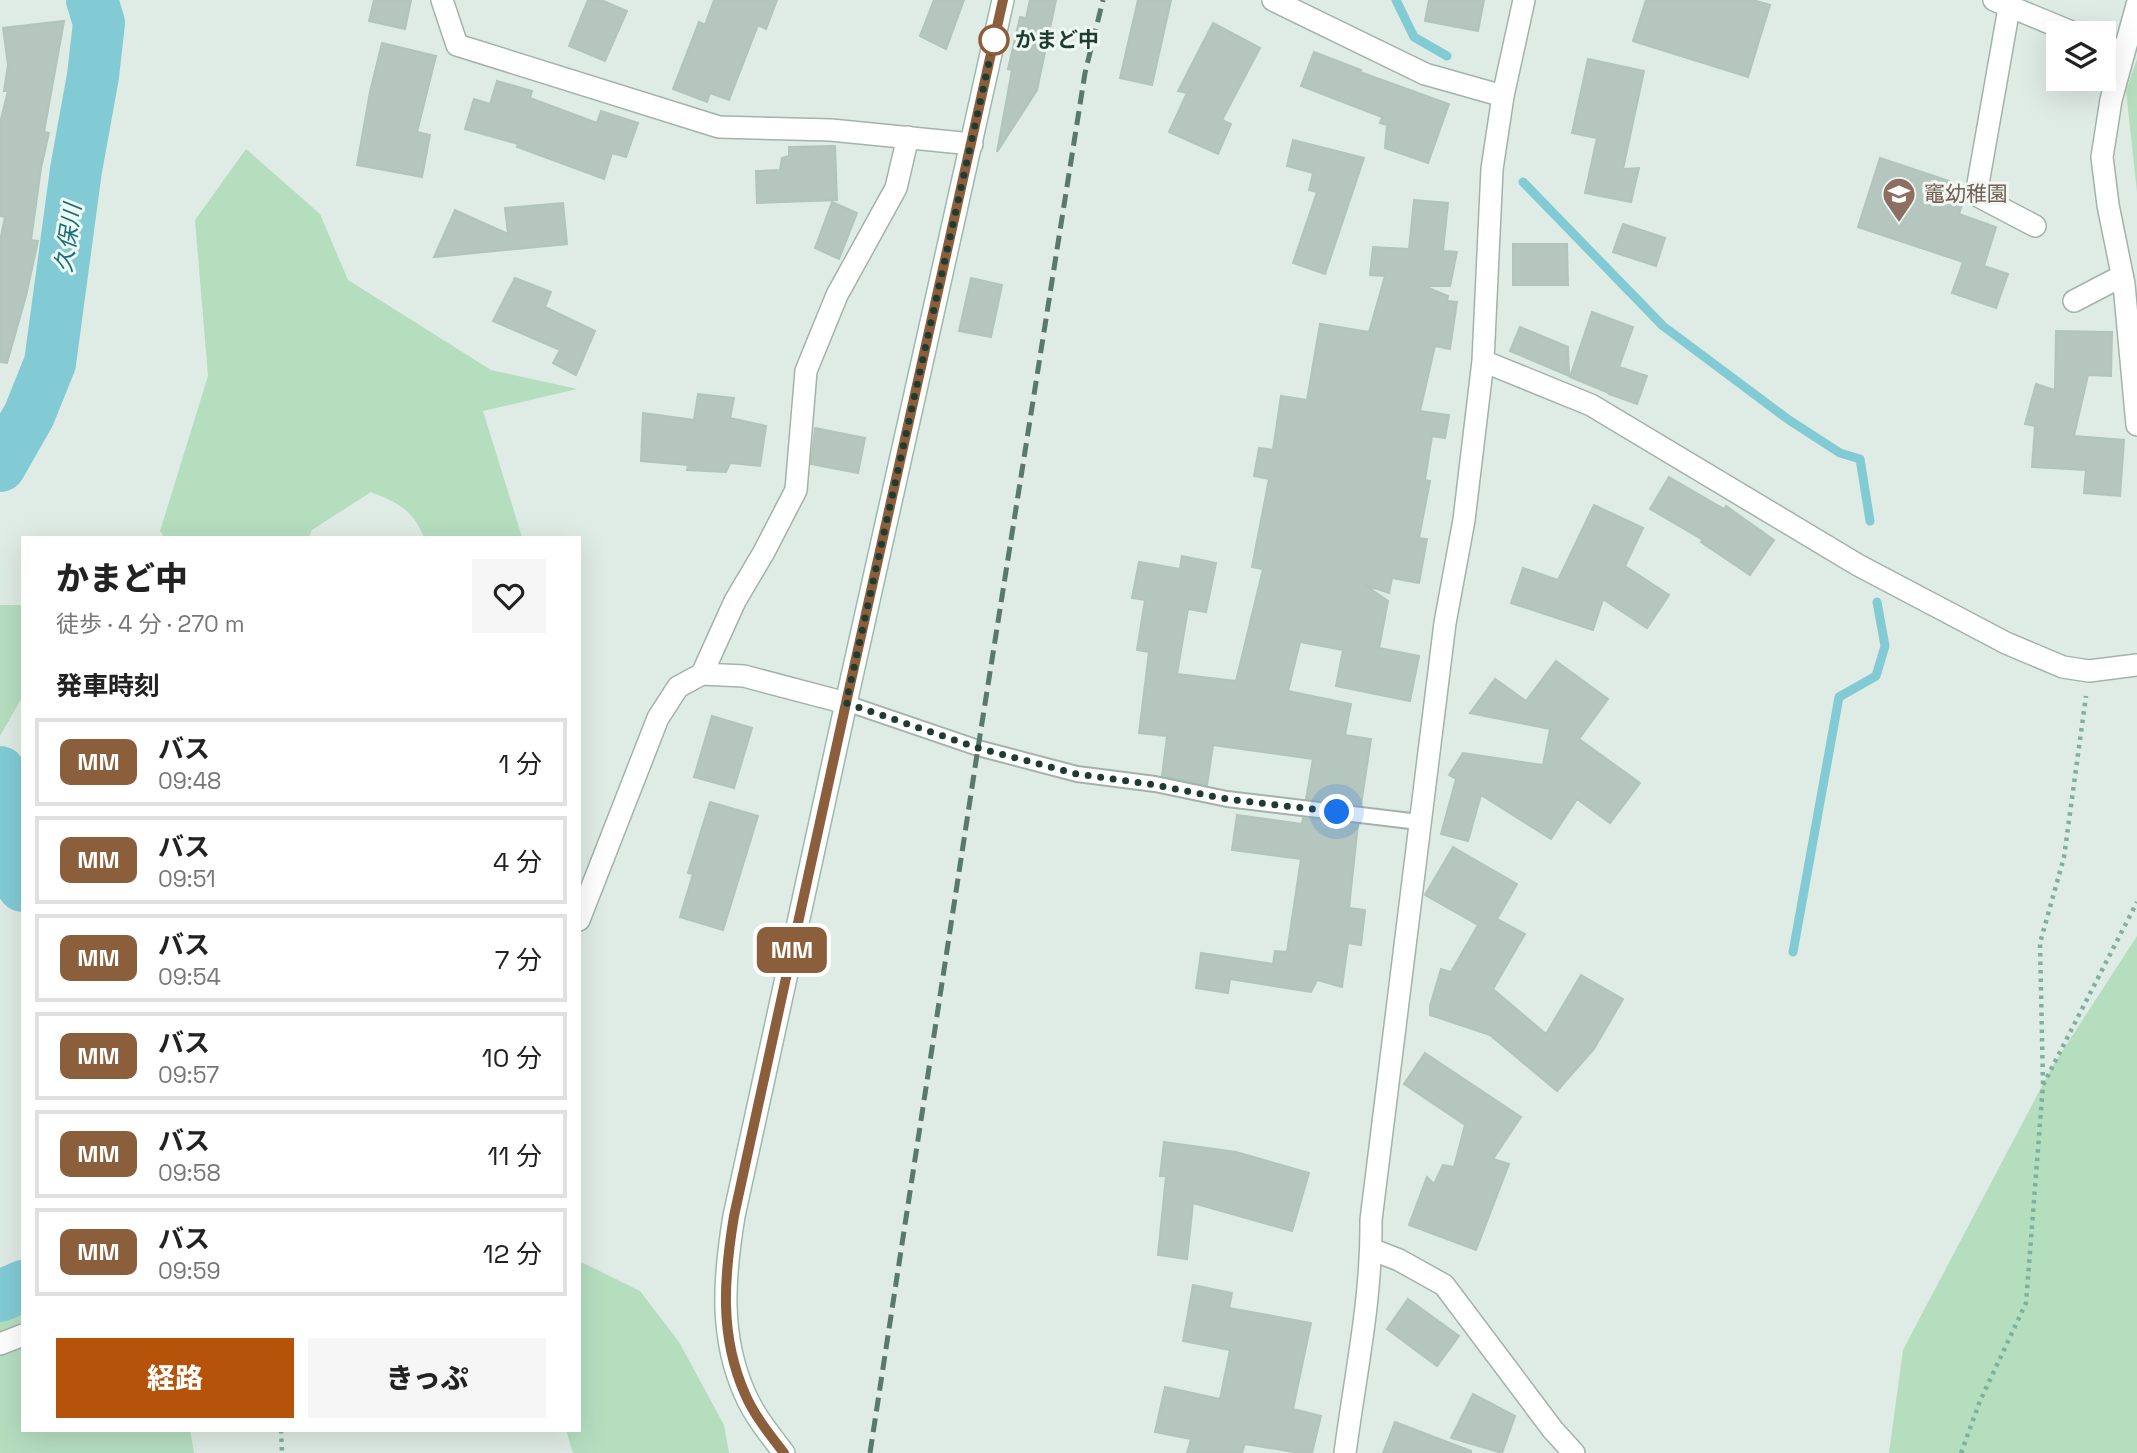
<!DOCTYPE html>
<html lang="ja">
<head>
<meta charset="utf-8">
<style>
	body { margin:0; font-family:"Space Grotesk","Noto Sans JP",sans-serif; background:#f6f6f6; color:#222; height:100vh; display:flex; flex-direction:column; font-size:26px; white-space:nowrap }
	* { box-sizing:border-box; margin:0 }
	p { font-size:23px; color:#767676 }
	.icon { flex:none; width:38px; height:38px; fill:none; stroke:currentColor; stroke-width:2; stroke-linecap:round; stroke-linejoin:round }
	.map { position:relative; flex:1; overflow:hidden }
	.panel { position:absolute; left:21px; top:536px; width:560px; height:896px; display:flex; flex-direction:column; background:#fff; border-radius:0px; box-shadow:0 7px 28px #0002 }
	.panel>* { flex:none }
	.badge { padding:0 14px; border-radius:10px; font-size:24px; line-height:46px }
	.tools { position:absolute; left:2046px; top:21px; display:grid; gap:14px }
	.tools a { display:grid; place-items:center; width:70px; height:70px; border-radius:0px; background:#fff; box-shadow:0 7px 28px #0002; font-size:35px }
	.you { position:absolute; width:35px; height:35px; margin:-18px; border:5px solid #fff; border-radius:50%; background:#1a73e8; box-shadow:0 0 0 10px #1a73e833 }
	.map>.badge { position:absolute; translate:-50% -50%; box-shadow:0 0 0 4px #fff }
	h2 { padding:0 35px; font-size:26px; line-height:63px }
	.round { display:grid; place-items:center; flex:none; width:74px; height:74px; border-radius:0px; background:#f6f6f6 }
	.summary { display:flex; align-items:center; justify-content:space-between; height:119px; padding:0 35px }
	h1 { font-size:33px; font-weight:800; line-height:52px }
	.action { display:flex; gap:14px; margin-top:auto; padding:14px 35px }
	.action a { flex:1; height:80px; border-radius:0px; background:#b45309; color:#fff; font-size:28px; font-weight:800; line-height:80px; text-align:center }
	.action a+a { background:#f6f6f6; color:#222 }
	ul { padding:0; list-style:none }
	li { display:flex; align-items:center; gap:21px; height:88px; margin:0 14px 10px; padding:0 21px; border:4px solid #e0e0e0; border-radius:0px }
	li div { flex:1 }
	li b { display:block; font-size:26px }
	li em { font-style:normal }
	li .badge { min-width:77px; font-weight:700; text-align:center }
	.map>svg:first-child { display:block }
	.green { fill:#b5debf }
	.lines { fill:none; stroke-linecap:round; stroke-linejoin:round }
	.stream { stroke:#82cbd5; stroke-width:9 }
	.river { stroke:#82cbd5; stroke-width:52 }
	.building { fill:#b4c6be; stroke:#b1c5bc; stroke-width:2 }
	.lane-casing { stroke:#a2b3ac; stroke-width:18 }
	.street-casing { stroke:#a2b3ac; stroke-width:24 }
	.secondary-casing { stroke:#9db8ad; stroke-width:24 }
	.path { stroke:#7db19f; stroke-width:4.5; stroke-dasharray:3.5 5; stroke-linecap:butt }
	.lane { stroke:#fff; stroke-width:14 }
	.street { stroke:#fff; stroke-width:21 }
	.secondary { stroke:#fff; stroke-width:21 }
	.rail { stroke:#59786e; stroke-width:5; stroke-dasharray:14 7; stroke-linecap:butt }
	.line-casing { stroke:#fff; stroke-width:16 }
	.line { stroke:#8b5e3c; stroke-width:10 }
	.walk { stroke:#1f3c33; stroke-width:7; stroke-dasharray:0 12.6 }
	.stop-dot { fill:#fff; stroke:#8b5e3c; stroke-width:3.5 }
	.labels { text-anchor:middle; stroke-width:6; stroke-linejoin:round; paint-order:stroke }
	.stop-label { font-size:21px; font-weight:bold; fill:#1f3c33; stroke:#eff8f3; text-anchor:start }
	.education-label { font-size:21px; fill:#785e54; stroke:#eff8f3; text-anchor:start }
	.water-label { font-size:23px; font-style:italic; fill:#156e7b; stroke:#eff8f3 }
</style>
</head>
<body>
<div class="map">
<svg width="2137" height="1453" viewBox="0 0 2137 1453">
	<rect width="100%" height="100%" fill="#dfebe5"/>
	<!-- green -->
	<path class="green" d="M2137 59V192L2126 91Z
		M246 149 320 214 348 280 491 370 577 389 483 411 522 537H424C412 509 398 503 371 492L312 530 309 537H164L160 531 208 376 195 220Z
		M0 605H23V696L0 736Z
		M2137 936V1453H1889L1903 1350 2052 1067Z
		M579 1261 640 1291 679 1342 724 1425 729 1453H573L566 1430H579Z
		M23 1279V1430H190L194 1453H0V1295Z"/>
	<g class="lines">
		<!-- stream -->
		<path class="stream" d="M1396 0 1414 37 1447 56
			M1523 182 1663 326 1789 420 1840 453 1860 459 1870 521
			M1793 952 1839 697 1876 676 1885 646 1877 602"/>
		<!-- river -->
		<path class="river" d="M0 466 29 415 50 363 76 170 93 76 99 23 92 0
			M0 772 23 886
			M0 1296 23 1286"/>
	</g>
	<!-- building -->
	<path class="building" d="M374 0H411L405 29 369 21Z
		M588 0H601L627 11 605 61 569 46Z
		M714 0H777L766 29 758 25 729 100 710 93 707 102 673 89 699 22 705 25Z
		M934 0H964L946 49 920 36Z
		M1030 0H1056L1037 90 997 152 1012 70 1008 69 1020 17 1026 18Z
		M1138 0H1171L1152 85 1120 78Z
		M1429 0H1484L1478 31 1425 21Z
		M1646 0H1753L1770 5 1748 77 1633 41Z
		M64 21 44 132 49 133 41 168 31 240 38 241 26 296 7 363 0 362V241L5 217 0 216V123L8 91H4L8 65 3 28Z
		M1213 23 1260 48 1222 120 1231 124 1218 154 1169 132 1187 93 1178 91Z
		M382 43 436 56 417 132 430 135 422 177 357 165 370 92Z
		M1314 52 1361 70 1360 72 1449 104 1428 163 1385 148 1387 125 1380 123 1382 117 1301 86Z
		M1588 59 1644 71 1623 169 1639 168 1631 202 1585 193 1597 138 1572 133Z
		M497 81 532 91 530 98 597 123 601 111 638 123 626 157 612 153 604 179 517 147 518 144 465 129 474 99 490 104Z
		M1293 140 1364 158 1325 274 1293 263 1317 192 1309 190 1313 173 1287 166Z
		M835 146 837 200 757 203 756 171 780 170 782 158 789 156V147Z
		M1880 158 1964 186V199L1959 214 1996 227 1984 266 2008 274 1996 308 1952 293 1963 262 1858 227Z
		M1414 200 1448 203 1443 251 1457 252 1450 286H1424L1448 296 1447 301 1457 302 1450 349 1435 346 1420 411 1449 415 1445 438 1432 436 1425 480 1430 481 1419 538 1427 539 1419 583 1392 578 1389 593 1365 585 1388 601 1379 648 1419 656 1410 701 1336 686 1343 650 1300 642 1288 691 1351 704 1345 735 1371 739 1361 805 1306 799 1313 759 1213 745 1207 785 1162 776 1167 736 1139 733 1149 652 1137 650 1145 600 1132 598 1139 562 1180 569 1182 556 1216 563 1206 612 1188 609 1177 674 1236 681 1263 569 1252 567 1269 479 1254 476 1259 448 1273 450 1281 396 1307 400 1320 324 1369 332 1385 276 1370 275 1373 247 1409 249Z
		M832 202 857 213 839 259 815 248Z
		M563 203 567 244 434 257 455 210 508 234 505 208Z
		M1623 224 1665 238 1656 266 1613 252Z
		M1513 244H1567L1568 285H1513Z
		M515 278 551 292 545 307 595 331 576 375 553 363 560 350 493 321Z
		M971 278 1002 285 991 337 959 331Z
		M1592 312 1633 327 1619 367 1647 376 1637 404 1609 394V393L1570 377Z
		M1520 327 1568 347 1569 376 1510 351Z
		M2056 331 2112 332 2111 376 2088 375 2074 436 2124 440 2120 496 2084 493 2086 470 2032 467 2035 426 2025 424 2036 384 2055 390Z
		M698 394 734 398 730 418 766 426 760 466 730 463 726 472 687 470 688 465 641 461 643 413 694 420Z
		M815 428 865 438 858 473 811 464Z
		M1669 477 1724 509 1726 506 1774 540 1750 575 1701 542 1703 540 1650 509Z
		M1594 505 1643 528 1625 566 1669 595 1647 628 1603 599 1593 630 1511 603 1523 568 1558 580Z
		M1556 661 1608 699 1579 739 1640 783 1610 823 1577 799 1551 839 1481 795 1468 841 1441 834 1456 779 1449 775 1463 753 1543 765 1550 729 1470 713 1495 679 1526 701Z
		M712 716 752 728 734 788 694 777Z
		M710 802 758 816 723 930 680 917 693 874 688 873Z
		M1237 815 1302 824 1303 818 1358 824 1349 908 1365 910 1361 945 1348 943 1342 987 1317 980 1311 992 1230 979 1228 993 1196 988 1201 953 1273 964 1275 951 1287 952 1301 859 1232 850Z
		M1453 847 1517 884 1497 919 1525 934 1493 989 1546 1034 1581 975 1623 999 1594 1049 1557 1091 1490 1035 1430 1015V1006L1441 969 1451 972 1478 925 1425 895Z
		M1425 1053 1521 1117 1493 1159 1509 1164 1476 1250 1409 1225 1427 1177 1434 1184 1443 1165 1454 1167 1465 1125 1404 1084Z
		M1164 1142 1236 1152 1309 1173 1292 1231 1193 1203 1187 1259 1158 1255 1166 1176H1160Z
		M1193 1285 1232 1293 1229 1308 1311 1323 1293 1409 1321 1416 1312 1453H1300L1245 1444 1242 1453H1187L1191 1439 1155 1432 1165 1387 1220 1399 1230 1350 1183 1341Z
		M1408 1299 1459 1336 1437 1366 1387 1329Z
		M1473 1394 1515 1416 1502 1453 1451 1438Z
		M1395 1422 1471 1451V1453H1383Z"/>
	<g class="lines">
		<defs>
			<path id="lane" d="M846 703 978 748 1077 774 1155 784 1227 799 1419 822"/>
			<path id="street" d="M442 0 457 45 719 127 831 130 972 144
				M1273 0 1425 74 1503 96
				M1994 0 2074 33
				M2137 5 2111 100 2102 157 2108 205 2124 284 2137 425
				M2009 8 1976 195 2035 226
				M2104 45 2124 53
				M2074 301 2122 276
				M1483 361 1591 405 1858 565 2006 643 2063 667 2089 671 2137 665
				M702 674 735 601 764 552 796 490 806 371 837 295 896 188 908 137
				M579 920 658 718 678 687 702 674 744 676 846 703
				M1371 1249 1399 1260 1444 1285 1553 1430 1574 1453
				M0 1344 23 1335
				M1345 1453C1355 1376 1372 1299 1371 1220L1445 623 1464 520 1483 361 1492 169 1503 96 1524 0"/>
			<path id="secondary" d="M784 1453C770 1435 754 1415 745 1394 719 1336 724 1277 734 1216L846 703 1003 0"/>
		</defs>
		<!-- lane casing -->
		<use href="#lane" class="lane-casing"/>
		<!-- street casing -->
		<use href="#street" class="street-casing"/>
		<!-- secondary casing -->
		<use href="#secondary" class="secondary-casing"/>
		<!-- path -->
		<path class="path" d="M2043 1084 2040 943 2064 857 2086 696
			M281 1430 282 1453
			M1961 1453 1980 1401 2026 1303 2043 1085 2137 902"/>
		<!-- lane -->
		<use href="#lane" class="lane"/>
		<!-- street -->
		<use href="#street" class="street"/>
		<!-- secondary -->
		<use href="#secondary" class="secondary"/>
		<!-- rail -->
		<path class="rail" d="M870 1453 978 748 1085 73 1103 0"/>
	</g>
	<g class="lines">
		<defs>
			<path id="line" d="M784 1453C770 1435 754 1415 745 1394 719 1335 724 1277 734 1216L846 703 1003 0"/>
		</defs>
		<!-- line casing -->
		<use href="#line" class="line-casing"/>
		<!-- line -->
		<use href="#line" class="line"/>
		<!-- walk -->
		<path class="walk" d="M994 40 846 703 978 748 1077 774 1155 785 1227 799 1337 812"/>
	</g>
	<!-- icons -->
	<defs>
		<symbol id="school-pin" viewBox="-11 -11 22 30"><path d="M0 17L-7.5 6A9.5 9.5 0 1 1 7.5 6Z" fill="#8d6e63" stroke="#eff8f3"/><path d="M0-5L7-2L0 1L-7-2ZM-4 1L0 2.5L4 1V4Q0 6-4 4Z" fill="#fff"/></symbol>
	</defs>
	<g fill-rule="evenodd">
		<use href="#school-pin" x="1880" y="175" width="38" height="52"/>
	</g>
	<!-- markers -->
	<circle class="stop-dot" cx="994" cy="40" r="14"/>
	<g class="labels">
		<!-- stop labels -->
		<g class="stop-label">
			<text x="1015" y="47">かまど中</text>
		</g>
		<!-- education labels -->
		<g class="education-label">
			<text x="1924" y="201">竈幼稚園</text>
		</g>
		<!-- water labels -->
		<g class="water-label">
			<text transform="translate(68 238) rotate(-82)" y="8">久保川</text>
		</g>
	</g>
</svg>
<div class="tools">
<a><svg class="icon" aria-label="layers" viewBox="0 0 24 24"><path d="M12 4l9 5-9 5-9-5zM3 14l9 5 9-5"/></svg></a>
</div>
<div class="you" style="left:1337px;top:812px"></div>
<b class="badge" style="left:792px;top:950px;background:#8b5e3c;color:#fff">MM</b>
<section class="panel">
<div class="summary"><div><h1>かまど中</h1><p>徒歩 · 4 分 · 270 m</p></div><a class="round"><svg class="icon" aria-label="heart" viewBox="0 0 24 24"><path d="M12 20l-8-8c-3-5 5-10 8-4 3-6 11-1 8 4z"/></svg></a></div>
<h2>発車時刻</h2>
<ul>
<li><span class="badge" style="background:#8b5e3c;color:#fff">MM</span><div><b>バス</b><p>09:48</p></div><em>1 分</em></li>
<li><span class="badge" style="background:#8b5e3c;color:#fff">MM</span><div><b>バス</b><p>09:51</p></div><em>4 分</em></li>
<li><span class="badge" style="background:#8b5e3c;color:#fff">MM</span><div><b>バス</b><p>09:54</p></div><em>7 分</em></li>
<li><span class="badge" style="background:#8b5e3c;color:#fff">MM</span><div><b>バス</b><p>09:57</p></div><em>10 分</em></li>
<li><span class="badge" style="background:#8b5e3c;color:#fff">MM</span><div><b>バス</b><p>09:58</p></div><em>11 分</em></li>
<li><span class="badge" style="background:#8b5e3c;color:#fff">MM</span><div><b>バス</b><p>09:59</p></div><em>12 分</em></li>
</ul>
<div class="action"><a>経路</a><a>きっぷ</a></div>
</section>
</div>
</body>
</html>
